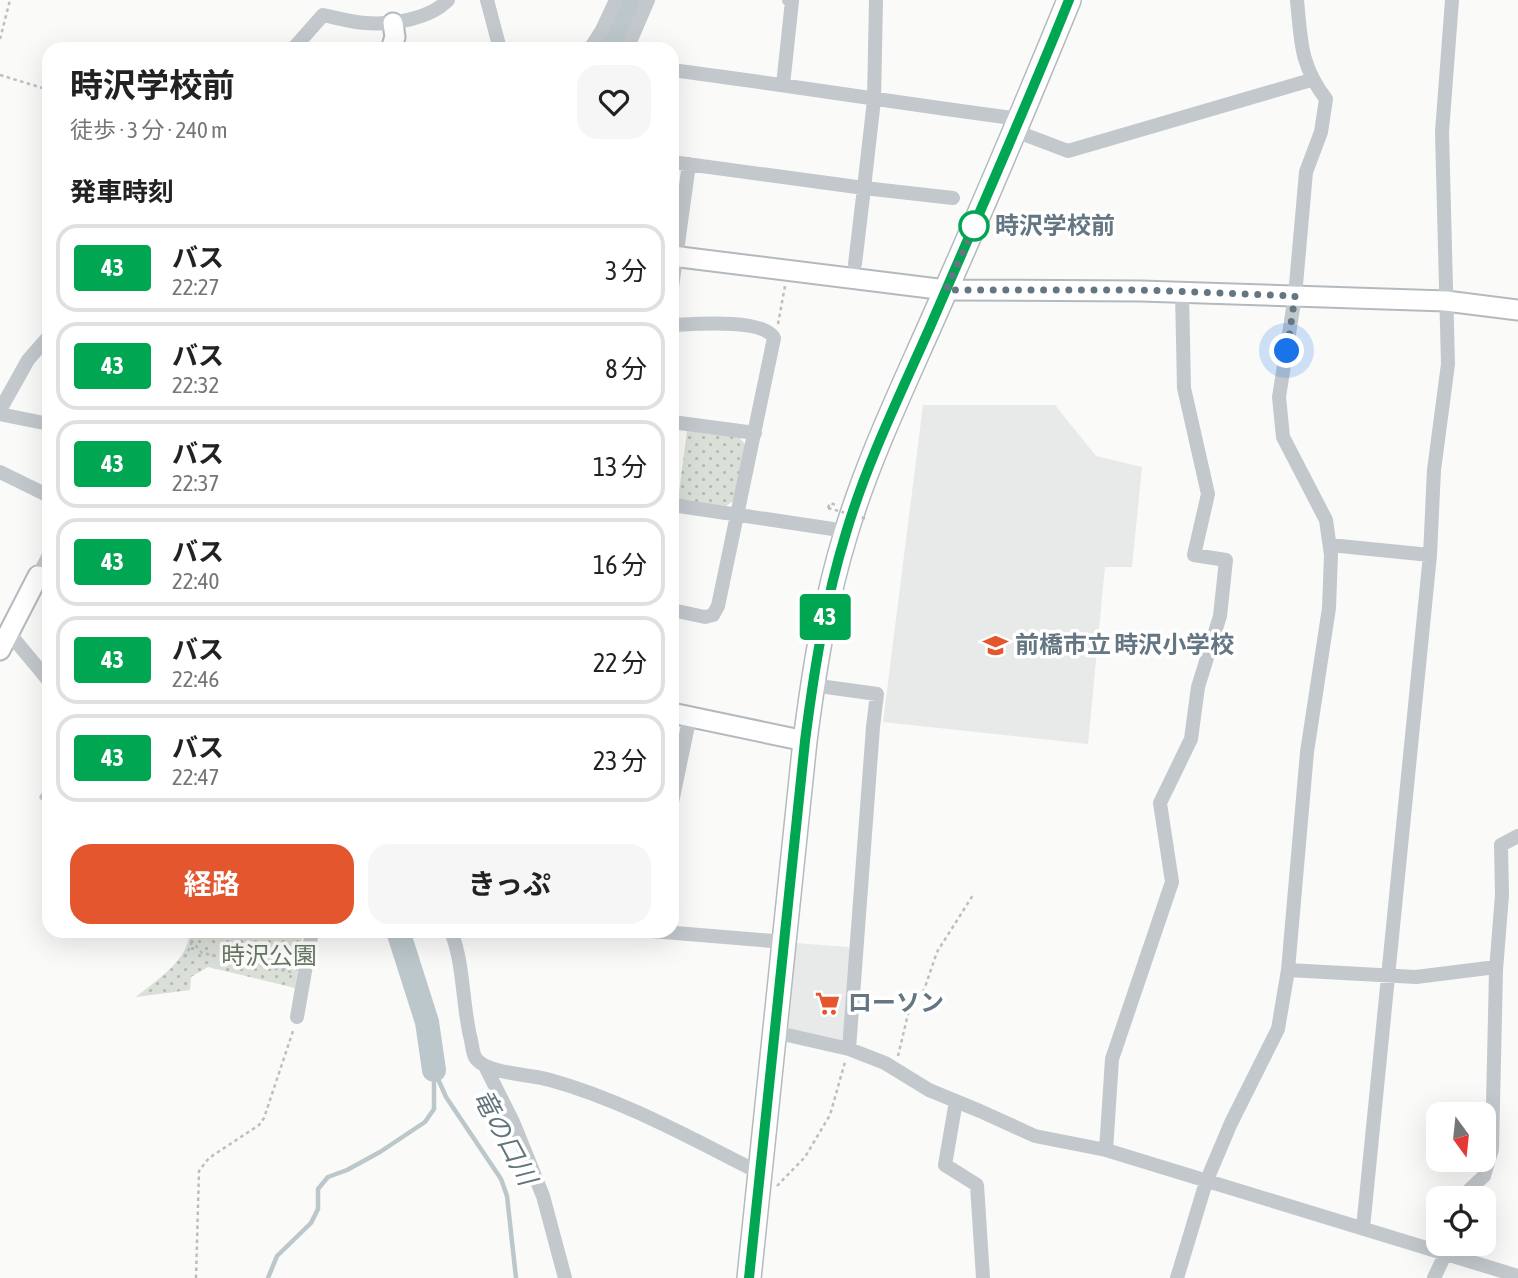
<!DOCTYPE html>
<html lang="ja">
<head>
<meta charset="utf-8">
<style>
	body { margin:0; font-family:"Asap Condensed","Noto Sans JP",sans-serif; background:#f6f6f6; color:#222; height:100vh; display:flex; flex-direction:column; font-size:26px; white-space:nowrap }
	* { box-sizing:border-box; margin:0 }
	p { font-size:23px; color:#767676 }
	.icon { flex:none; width:38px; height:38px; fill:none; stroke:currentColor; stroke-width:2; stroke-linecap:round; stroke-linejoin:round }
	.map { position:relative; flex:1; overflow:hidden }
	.panel { position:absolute; left:42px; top:42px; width:637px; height:896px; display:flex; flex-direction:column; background:#fff; border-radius:21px; box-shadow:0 7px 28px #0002 }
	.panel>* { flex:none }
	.badge { padding:0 14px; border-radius:5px; font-size:24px; line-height:46px }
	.needle { width:46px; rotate:165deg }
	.buttons { position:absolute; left:1426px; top:1102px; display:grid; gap:14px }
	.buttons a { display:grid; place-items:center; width:70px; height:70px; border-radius:14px; background:#fff; box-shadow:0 7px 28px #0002; font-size:35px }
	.you { position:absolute; width:35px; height:35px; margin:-18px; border:5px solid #fff; border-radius:50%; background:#1a73e8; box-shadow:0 0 0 10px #1a73e833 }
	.map>.badge { position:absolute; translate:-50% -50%; box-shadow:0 0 0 4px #fff }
	h2 { padding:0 28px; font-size:26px; line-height:63px }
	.round { display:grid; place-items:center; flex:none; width:74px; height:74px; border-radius:21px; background:#f6f6f6 }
	.head { display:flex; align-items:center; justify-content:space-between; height:119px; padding:0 28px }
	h1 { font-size:33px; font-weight:700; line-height:52px }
	.cta { display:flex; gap:14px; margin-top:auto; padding:14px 28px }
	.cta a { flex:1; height:80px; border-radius:21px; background:#e4572e; color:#fff; font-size:28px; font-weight:700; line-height:80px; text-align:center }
	.cta a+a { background:#f6f6f6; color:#222 }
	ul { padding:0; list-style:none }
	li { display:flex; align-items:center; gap:21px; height:88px; margin:0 14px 10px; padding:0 14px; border:4px solid #e0e0e0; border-radius:21px }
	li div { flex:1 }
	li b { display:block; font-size:26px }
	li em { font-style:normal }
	li .badge { min-width:77px; font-weight:700; text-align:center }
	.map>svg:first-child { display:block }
	.built { fill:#e8e9e9 }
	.green { fill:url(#green-dots) }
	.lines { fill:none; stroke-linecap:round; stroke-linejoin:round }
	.stream { stroke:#bbc7cb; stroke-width:4.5 }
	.river { stroke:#bbc7cb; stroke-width:24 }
	.secondary-casing { stroke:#b3babf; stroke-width:23 }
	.primary-casing { stroke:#b5babe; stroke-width:26 }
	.path { stroke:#bbbfc2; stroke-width:2.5; stroke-dasharray:3.5 3.5; stroke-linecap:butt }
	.lane { stroke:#c3c8cc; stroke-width:7 }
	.street { stroke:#c3c8cc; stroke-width:14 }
	.secondary { stroke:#fff; stroke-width:19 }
	.primary { stroke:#fff; stroke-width:23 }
	.path-bridge { stroke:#bbbfc2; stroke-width:2.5; stroke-dasharray:3.5 3.5; stroke-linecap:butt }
	.line-casing { stroke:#fff; stroke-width:16 }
	.line { stroke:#00a651; stroke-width:10 }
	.walk { stroke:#657683; stroke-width:7; stroke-dasharray:0 12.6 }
	.stop-dot { fill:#fff; stroke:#00a651; stroke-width:3.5 }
	.labels { text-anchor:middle; stroke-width:7; stroke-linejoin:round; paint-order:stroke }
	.stop-label { font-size:24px; font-weight:bold; fill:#657683; stroke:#fff; text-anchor:start }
	.poi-label { font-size:24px; font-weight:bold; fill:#657683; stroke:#fff; text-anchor:start }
	.park-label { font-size:24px; fill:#687a64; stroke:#fff }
	.water-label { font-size:26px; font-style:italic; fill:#60757c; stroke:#fff }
</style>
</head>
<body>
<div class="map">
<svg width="1518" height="1278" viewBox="0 0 1518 1278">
	<defs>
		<pattern id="green-dots" width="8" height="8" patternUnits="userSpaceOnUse" patternTransform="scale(1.75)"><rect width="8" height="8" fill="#dadfd7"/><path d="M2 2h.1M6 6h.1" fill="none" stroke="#b4b9b4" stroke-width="1.8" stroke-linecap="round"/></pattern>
	</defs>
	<rect width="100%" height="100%" fill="#fafaf8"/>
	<!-- built -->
	<path class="built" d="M923 405H1055L1096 456 1142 467 1132 567H1105L1088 744 883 722Z
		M796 943 848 947 852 953 845 1037 840 1041 791 1031 784 1023 791 945Z"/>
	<!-- green -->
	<path class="green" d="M687 431 739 437 745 444 734 501 726 506 678 500Z
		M190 931H303L295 988 208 967 191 977 190 990 136 997C158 979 188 961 190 931Z"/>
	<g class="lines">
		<!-- stream -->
		<path class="stream" d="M435 1072 446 1097 501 1179 507 1196 516 1278
			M268 1278 277 1256 311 1223 318 1209V1189L328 1177 347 1170 380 1152 425 1122 434 1109V1070"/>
		<!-- river -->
		<path class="river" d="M605 49 626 14 630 0
			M398 931 427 1022 434 1070"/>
		<defs>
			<path id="secondary" d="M391 49 395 37 393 23
				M672 256 946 290 1141 291 1446 301 1518 310
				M0 650 38 576 49 578
				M672 713 805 741"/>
			<path id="primary" d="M749 1278 805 741C814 671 825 601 846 533 869 457 904 385 936 312 982 209 1026 105 1069 0"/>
		</defs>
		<!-- secondary casing -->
		<use href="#secondary" class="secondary-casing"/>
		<!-- primary casing -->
		<use href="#primary" class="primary-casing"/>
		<!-- path -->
		<path class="path" d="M0 39 10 0
			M0 75 49 90
			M778 324 785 286
			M828 508 830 503 836 505
			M191 940 202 953 291 972
			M184 957 191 946 192 931
			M898 1056 909 1010 924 990 937 952 973 895
			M777 1186 805 1157 830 1115 845 1062
			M196 1278 199 1171 209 1158 259 1125 264 1118 294 1028"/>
		<!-- lane -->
		<path class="lane" d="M43 797 49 789"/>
		<!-- street -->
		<path class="street" d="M487 0 500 49
			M293 49 323 15C337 18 352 22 366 23 392 25 430 19 448 0
			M590 49 602 30 616 0
			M627 49 648 0
			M672 70C788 85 904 104 1020 119
			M783 85 792 1 789 0
			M1015 131 1068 151 1311 80
			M672 162 864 188 874 100 876 0
			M855 264 864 188 953 198
			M672 287 689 164
			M672 325C693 324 763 318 774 338L718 606 713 615 705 617 672 610
			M0 410 28 360 49 336
			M0 414 49 424
			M672 422 755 433
			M0 472 49 496
			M672 505 846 531
			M1330 545 1430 555
			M38 576 49 555
			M9 633 49 681
			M812 685 877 694 873 727 849 1049
			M672 802 690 716
			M451 931C464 965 462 1001 470 1036 472 1042 472 1051 475 1057 484 1074 531 1074 550 1080 623 1100 692 1139 760 1173
			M651 931 785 942
			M1288 970 1416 977 1496 967
			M297 1017 312 931
			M774 1032 849 1049 885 1063 929 1090 980 1111 1035 1136 1106 1150 1518 1276
			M486 1068 513 1122 543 1196 565 1278
			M956 1101 945 1165 977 1185 983 1278
			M1106 1150 1112 1059 1172 882 1160 803 1191 739 1198 687 1220 616 1226 560 1194 555 1208 494 1184 388 1182 292
			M1465 1199 1467 1192 1484 1176 1492 1149 1496 970 1502 895 1501 845 1518 836
			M1363 1228 1430 555 1434 470 1448 364 1442 132 1452 0
			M1177 1278 1206 1182 1231 1123 1278 1029 1288 970 1307 752 1329 608 1331 555 1326 520 1283 437 1279 397 1295 296 1306 172 1321 132 1326 99C1300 65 1301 41 1297 0
			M1434 1278 1450 1244"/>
		<!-- secondary -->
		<use href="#secondary" class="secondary"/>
		<!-- primary -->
		<use href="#primary" class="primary"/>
		<!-- path-bridge -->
		<path class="path-bridge" d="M828 508 867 519"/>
	</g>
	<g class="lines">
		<defs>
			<path id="line" d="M749 1278 805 741C814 671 825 601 846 533 867 462 900 395 930 327 977 218 1025 110 1069 0"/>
		</defs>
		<!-- line casing -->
		<use href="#line" class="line-casing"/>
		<!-- line -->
		<use href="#line" class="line"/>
		<!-- walk -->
		<path class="walk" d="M974 226 976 222 946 290H1141L1295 296 1287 351"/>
	</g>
	<!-- icons -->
	<defs>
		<symbol id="school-bare" viewBox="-9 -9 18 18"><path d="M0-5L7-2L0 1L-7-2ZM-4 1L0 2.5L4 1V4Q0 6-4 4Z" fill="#e4572e" stroke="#fff" stroke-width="2.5" paint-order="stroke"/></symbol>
		<symbol id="supermarket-bare" viewBox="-9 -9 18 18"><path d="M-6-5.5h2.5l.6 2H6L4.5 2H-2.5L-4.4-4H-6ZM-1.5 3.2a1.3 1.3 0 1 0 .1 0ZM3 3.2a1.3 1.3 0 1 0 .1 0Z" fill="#e4572e" stroke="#fff" stroke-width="2.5" paint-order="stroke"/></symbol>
	</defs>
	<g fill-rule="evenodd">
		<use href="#school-bare" x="978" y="628" width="35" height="35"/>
		<use href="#supermarket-bare" x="810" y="986" width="35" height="35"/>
	</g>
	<!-- markers -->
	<circle class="stop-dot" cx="974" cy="226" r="14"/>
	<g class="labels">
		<!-- stop labels -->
		<g class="stop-label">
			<text x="995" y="234">時沢学校前</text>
		</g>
		<!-- poi labels -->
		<g class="poi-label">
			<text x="1015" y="653">前橋市立 時沢小学校</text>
			<text x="848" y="1011">ローソン</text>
		</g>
		<!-- park labels -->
		<g class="park-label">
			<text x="269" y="964">時沢公園</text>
		</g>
		<!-- water labels -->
		<g class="water-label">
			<text transform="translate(505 1137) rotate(62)" y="9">竜の口川</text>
		</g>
	</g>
</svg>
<div class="buttons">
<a><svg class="needle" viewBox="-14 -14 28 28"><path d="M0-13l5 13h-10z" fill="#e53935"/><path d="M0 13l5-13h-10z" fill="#767676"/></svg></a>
<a><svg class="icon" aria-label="locate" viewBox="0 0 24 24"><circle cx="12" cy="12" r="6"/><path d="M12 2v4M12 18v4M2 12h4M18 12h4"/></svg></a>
</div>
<div class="you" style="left:1287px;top:351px"></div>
<b class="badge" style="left:825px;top:617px;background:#00a651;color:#fff">43</b>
<section class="panel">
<div class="head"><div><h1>時沢学校前</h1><p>徒歩 · 3 分 · 240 m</p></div><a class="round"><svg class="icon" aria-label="heart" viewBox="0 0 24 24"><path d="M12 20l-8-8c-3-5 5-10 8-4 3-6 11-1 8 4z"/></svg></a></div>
<h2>発車時刻</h2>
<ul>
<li><span class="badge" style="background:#00a651;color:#fff">43</span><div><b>バス</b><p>22:27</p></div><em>3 分</em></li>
<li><span class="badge" style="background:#00a651;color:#fff">43</span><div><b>バス</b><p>22:32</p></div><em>8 分</em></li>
<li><span class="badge" style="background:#00a651;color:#fff">43</span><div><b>バス</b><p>22:37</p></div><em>13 分</em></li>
<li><span class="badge" style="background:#00a651;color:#fff">43</span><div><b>バス</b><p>22:40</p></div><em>16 分</em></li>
<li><span class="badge" style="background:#00a651;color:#fff">43</span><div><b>バス</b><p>22:46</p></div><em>22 分</em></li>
<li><span class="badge" style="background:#00a651;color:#fff">43</span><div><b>バス</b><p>22:47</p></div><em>23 分</em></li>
</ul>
<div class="cta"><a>経路</a><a>きっぷ</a></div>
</section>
</div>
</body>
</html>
